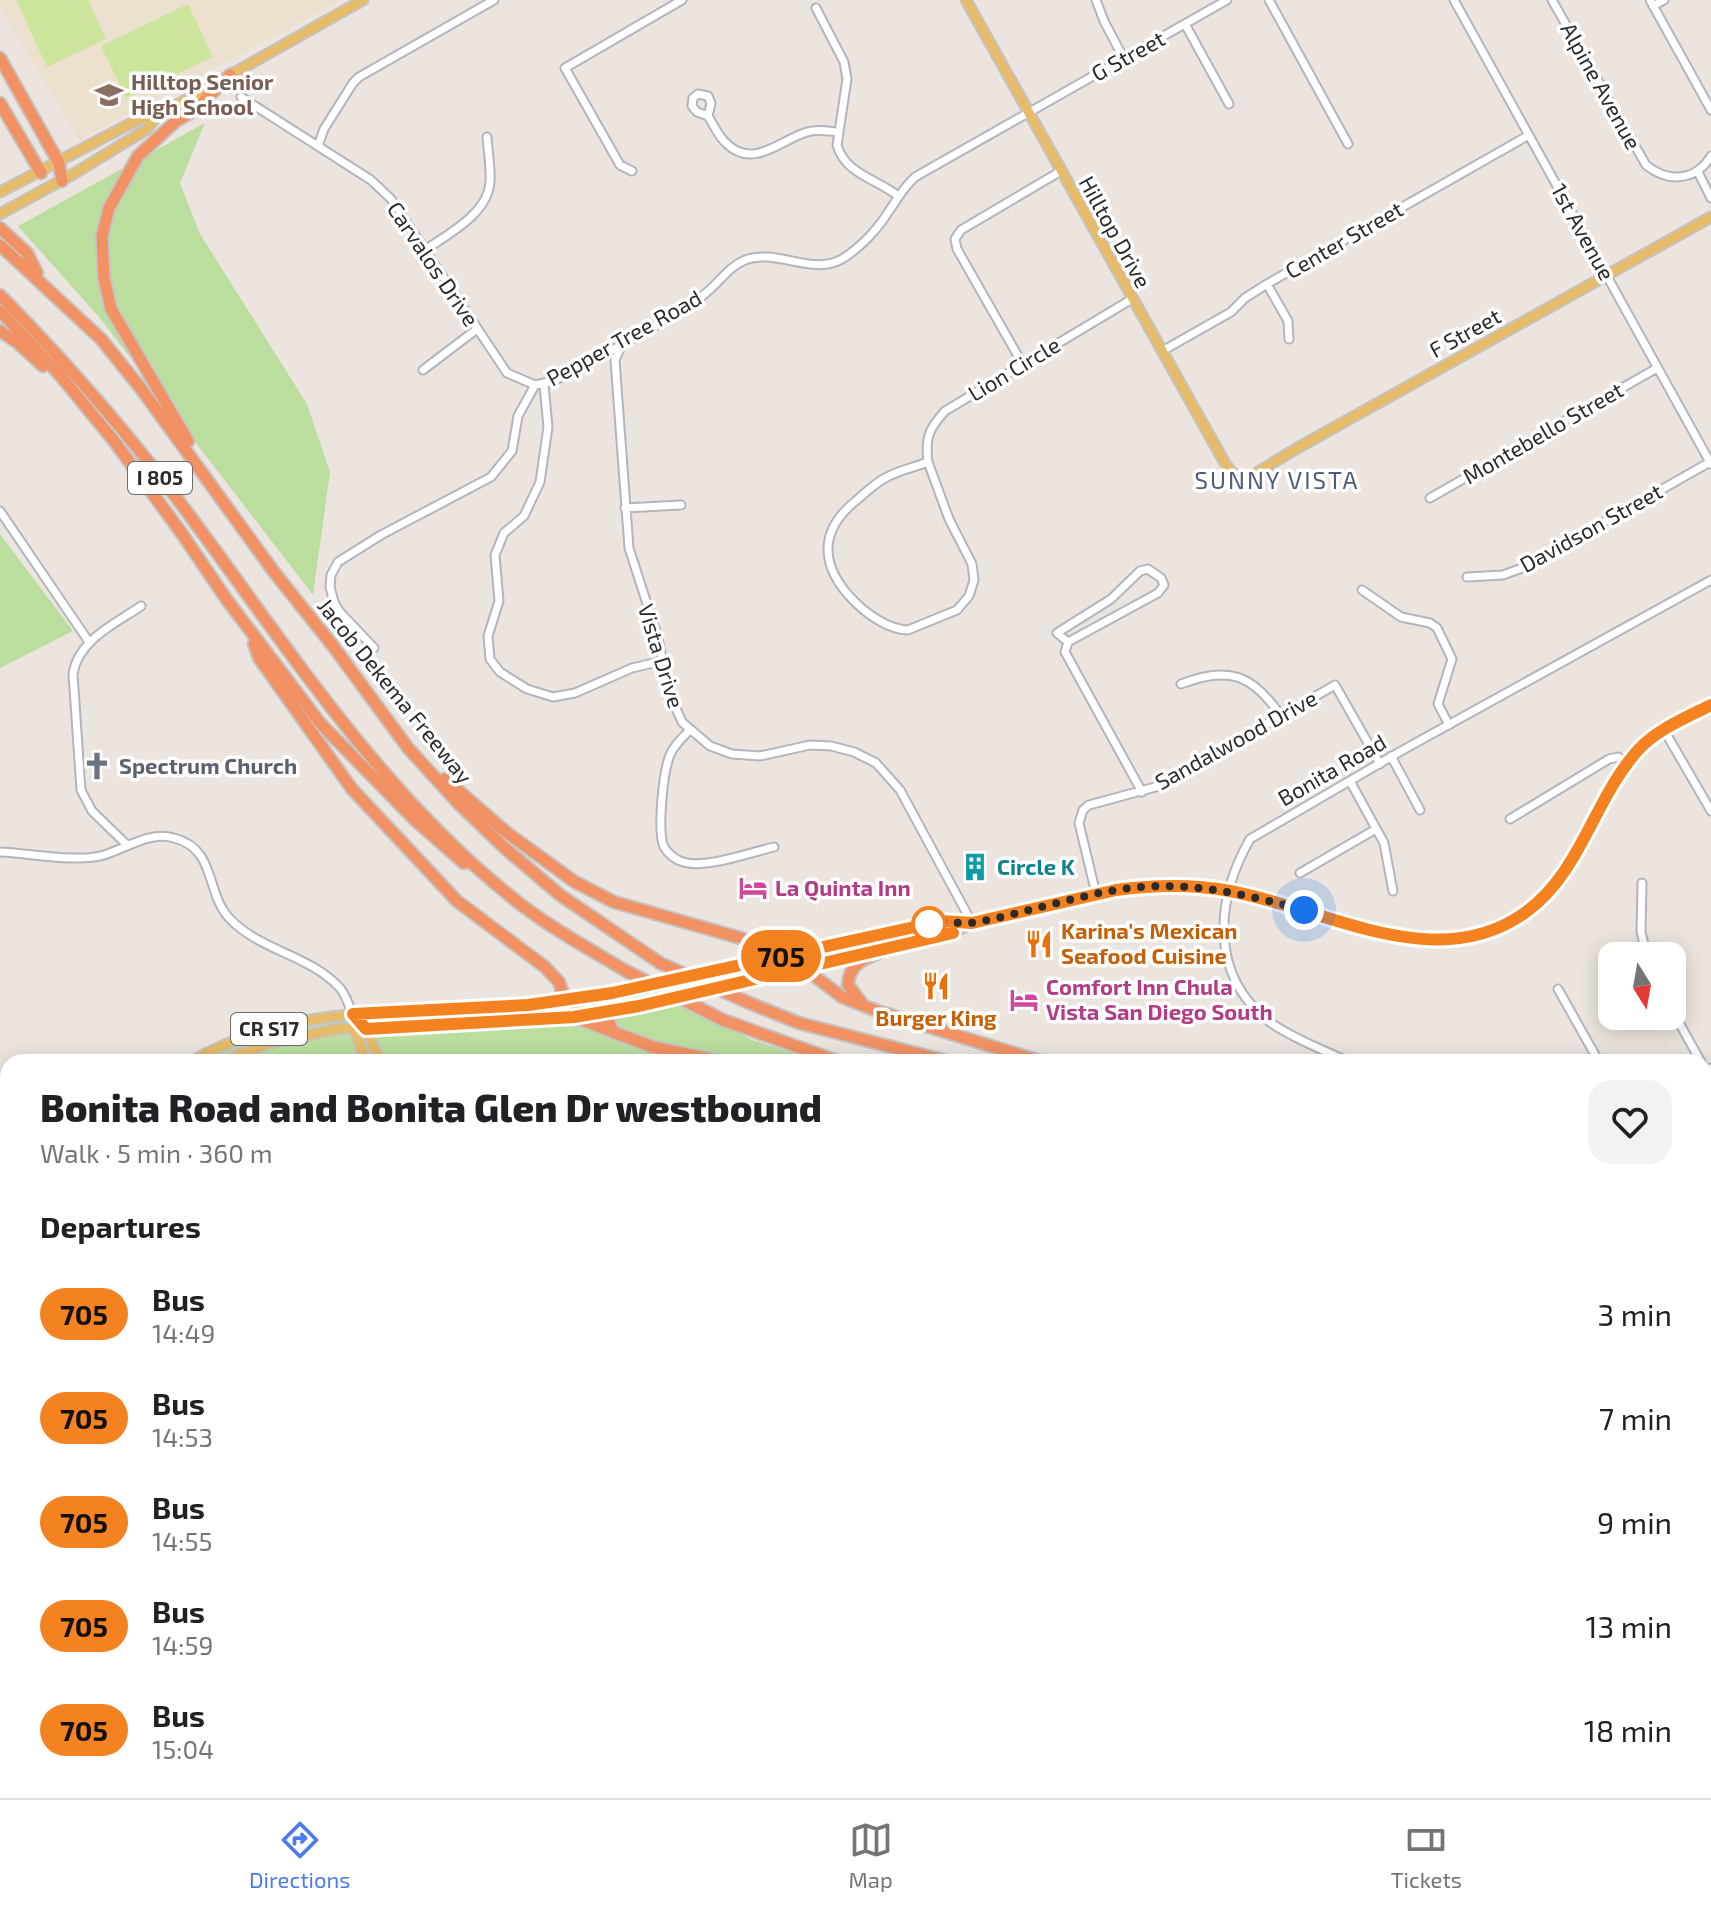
<!DOCTYPE html>
<html lang="en">
<head>
<meta charset="utf-8">
<style>
	body { margin:0; font-family:"Exo 2",sans-serif; background:#f2f2f2; color:#202124; height:100vh; display:flex; flex-direction:column; font-size:30px; white-space:nowrap }
	* { box-sizing:border-box; margin:0 }
	p { font-size:26px; color:#757577 }
	.icon { flex:none; width:44px; height:44px; fill:none; stroke:currentColor; stroke-width:2; stroke-linecap:round; stroke-linejoin:round }
	.map { position:relative; flex:1; overflow:hidden }
	.details { position:absolute; left:0px; top:1054px; width:1712px; height:744px; display:flex; flex-direction:column; background:#fff; border-radius:24px 24px 0 0; box-shadow:0 4px 20px #0003 }
	.details>* { flex:none }
	.badge { padding:0 16px; border-radius:26px; font-size:28px; line-height:52px }
	.needle { width:52px; rotate:169deg }
	.tools { position:absolute; left:1598px; top:942px; display:grid; gap:16px }
	.tools a { display:grid; place-items:center; width:88px; height:88px; border-radius:16px; background:#fff; box-shadow:0 4px 20px #0003; font-size:40px }
	.you { position:absolute; width:40px; height:40px; margin:-20px; border:6px solid #fff; border-radius:50%; background:#1a73e8; box-shadow:0 0 0 12px #1a73e833 }
	.map>.badge { position:absolute; translate:-50% -50%; box-shadow:0 0 0 4px #fff }
	h2 { padding:0 40px; font-size:30px; line-height:72px }
	.round { display:grid; place-items:center; flex:none; width:84px; height:84px; border-radius:24px; background:#f2f2f2 }
	.overview { display:flex; align-items:center; justify-content:space-between; height:136px; padding:0 40px }
	h1 { font-size:38px; font-weight:800; line-height:60px }
	ul { padding:0; list-style:none }
	li { display:flex; align-items:center; gap:24px; height:104px; padding:0 40px }
	li div { flex:1 }
	li b { display:block; font-size:30px }
	li em { font-style:normal }
	li .badge { min-width:88px; font-weight:700; text-align:center }
	.tab-bar { display:flex; justify-content:space-around; align-items:center; height:112px; border-top:2px solid #e0e0e0; background:#fff; font-size:22px; color:#757577 }
	.tab-bar a { display:grid; justify-items:center; gap:4px }
	.tab-bar .current { color:#4c7bec }
	.map>svg:first-child { display:block }
	.education { fill:#ece0cf }
	.green { fill:#bbde9f }
	.pitch { fill:#cde49c }
	.lines { fill:none; stroke-linecap:round; stroke-linejoin:round }
	.river { stroke:#7ad4e5; stroke-width:12 }
	.minor-casing { stroke:#b2b5bd; stroke-width:11 }
	.major-casing { stroke:#c4c4c4; stroke-width:13 }
	.highway-casing { stroke:#c4c4c4; stroke-width:15 }
	.minor { stroke:#fff; stroke-width:7 }
	.major { stroke:#e6bb6a; stroke-width:9 }
	.highway { stroke:#f29264; stroke-width:11 }
	.highway-bridge-casing { stroke:#c4c4c4; stroke-width:15; stroke-linecap:butt }
	.highway-bridge { stroke:#f29264; stroke-width:11 }
	.line-casing { stroke:#fff; stroke-width:18 }
	.line { stroke:#f58220; stroke-width:12 }
	.walk { stroke:#2b2b2b; stroke-width:8; stroke-dasharray:0 14.4 }
	.stop-dot { fill:#fff; stroke:#f58220; stroke-width:4 }
	.labels { text-anchor:middle; stroke-width:7; stroke-linejoin:round; paint-order:stroke }
	.shield { fill:#fff; stroke:#6b6b6b; stroke-width:2 }
	.shield-label { font-size:20px; font-weight:bold; fill:#2b2b2b }
	.street-label { font-size:22px; fill:#2b2b2b; stroke:#fff }
	.education-label { font-size:22px; font-weight:bold; fill:#785e54; stroke:#fff; text-anchor:start }
	.worship-label { font-size:22px; font-weight:bold; fill:#5b616d; stroke:#fff; text-anchor:start }
	.culture-label { font-size:22px; font-weight:bold; fill:#0d838f; stroke:#fff; text-anchor:start }
	.hotel-label { font-size:22px; font-weight:bold; fill:#b23c85; stroke:#fff; text-anchor:start }
	.food-label { font-size:22px; font-weight:bold; fill:#c56008; stroke:#fff; text-anchor:start }
	.neighbourhood-label { font-size:24px; letter-spacing:2px; fill:#4f5b79; stroke:#fff }
</style>
</head>
<body>
<div class="map">
<svg width="1711" height="1798" viewBox="0 0 1711 1798">
	<rect width="100%" height="100%" fill="#ece5df"/>
	<!-- education -->
	<path class="education" d="M0 0H341L80 140 0 8Z"/>
	<!-- green -->
	<path class="green" d="M205 123 180 183 200 234 307 404 330 472 313 595 99 317 18 226Z
		M0 534 73 631 0 668Z
		M648 992 675 1005 723 1020 749 1039 821 1062H204C289 1015 385 1019 478 1014 536 1011 592 1002 648 992Z
		M8 1227V1664L0 1685V1237Z
		M1704 1489 1711 1495V1798H1562L1551 1790H1704Z"/>
	<!-- pitch -->
	<path class="pitch" d="M16 0H88L106 39 47 67Z
		M188 4 213 57 126 98 101 46Z"/>
	<g class="lines">
		<!-- river -->
		<path class="river" d="M0 1523 8 1518
			M1704 1763 1711 1764"/>
		<defs>
			<path id="minor" d="M1096 0 1104 21 1124 59
				M1269 0 1348 144
				M1454 0 1711 464
				M1552 0 1646 165C1668 183 1696 181 1711 156
				M1650 0 1711 110
				M1653 6 1664 0
				M816 8 844 62 847 79 837 145C845 174 877 179 898 196
				M1185 24 1229 104
				M241 97 371 180 391 199 507 373 535 385
				M708 116 697 112 692 106 693 98 698 94 708 96 711 103 708 116C714 125 718 136 726 143 753 170 780 140 807 132 818 129 827 131 838 132
				M318 146 324 129 353 83 359 77 494 0
				M632 171 620 165 565 68 682 0
				M1698 172 1711 198
				M425 250C448 234 488 214 490 182 491 168 488 152 487 137
				M1267 284 1288 321 1289 339
				M622 344 615 360 629 548 658 638 669 693 682 722 710 746 732 754 760 756 810 745 831 746 854 752 876 763 900 790 972 923
				M1164 350 1231 312 1245 298 1267 284 1529 135
				M1022 363 957 249 955 239 961 230 1061 171
				M423 370 477 329
				M544 385 548 427 540 482 524 516 504 533 495 555 499 601 488 636 490 659 500 672 527 689 553 697 575 693 632 668 662 661
				M928 462 949 519 972 564 974 580 969 596 957 610 908 630C890 630 868 615 855 602 820 567 817 531 858 499 867 491 877 482 887 477 900 470 915 467 928 462Z
				M928 462C925 437 929 429 945 411L1132 299
				M1430 498 1657 368
				M625 508 681 505
				M0 511 89 642
				M1467 577 1503 575 1525 567 1710 462
				M1362 590 1401 617 1430 623 1437 628 1452 659 1438 704 1449 725
				M1068 642 1057 633 1111 599 1140 571 1148 569 1161 578 1164 585 1158 593 1068 642 1065 652 1142 792
				M374 648 339 611 334 602 330 587 331 575 338 562 381 535 491 477 512 451 518 416 535 385 554 381C602 355 653 330 698 299 716 288 726 268 745 260 776 248 813 276 842 259 860 248 878 229 889 211 898 198 903 188 915 177L1227 0
				M1181 684C1229 665 1253 675 1281 716
				M1664 730 1711 811
				M689 731C682 738 674 745 670 755 663 772 657 831 664 847 668 854 676 860 683 862 706 869 751 852 774 847
				M1391 756 1420 810
				M1350 781 1384 843 1393 891
				M1510 819 1609 759 1618 757 1626 764
				M127 845 92 811 81 790 73 674C78 640 115 624 141 606
				M0 852C29 853 77 863 104 855 127 848 149 831 174 838 217 849 205 893 230 919 261 951 309 955 339 987 346 994 348 1005 353 1014
				M1300 873 1376 829
				M1642 883 1641 932 1647 956
				M1096 894 1079 823 1083 810 1089 805 1159 786 1335 685 1380 764
				M1558 989 1599 1062
				M1672 1010 1701 1062
				M1349 1062C1324 1050 1294 1039 1271 1023 1209 976 1215 901 1250 839L1401 751 1711 580
				M1704 1072 1711 1068
				M0 1111 8 1120
				M1704 1195 1711 1192
				M1704 1315 1711 1312
				M1704 1326 1711 1341
				M251 1790 256 1798
				M371 1790 375 1798
				M554 1790 558 1798
				M682 1790 686 1798
				M802 1790 806 1798
				M922 1790 926 1798
				M1034 1790 1037 1798
				M132 1798 137 1790
				M422 1798 438 1790
				M635 1798 650 1790"/>
			<path id="major" d="M966 0C1053 155 1139 310 1226 465L1237 478 1250 477 1294 450 1711 217
				M0 192 143 117H156
				M0 214 75 173 147 129 156 117 363 0
				M353 1014 354 1029 366 1062
				M363 1025 381 1062
				M191 1062C305 995 441 1017 566 1000 693 983 817 947 942 921L972 923 1116 890C1154 885 1192 884 1230 891 1326 909 1436 978 1526 912 1582 871 1594 798 1639 749 1658 729 1687 717 1711 705
				M221 1062 269 1043 337 1029 539 1021 639 1006 953 933 972 923
				M0 1230 8 1220
				M0 1252 8 1242
				M1552 1790 1563 1798"/>
			<path id="highway" d="M0 58 59 163 62 181
				M0 103 41 173
				M0 228 27 253 37 273
				M0 245 101 339 142 390 274 572 333 646 408 748 459 804 507 850 560 895 660 963
				M0 295C70 366 134 440 193 520 290 651 381 792 509 895 545 925 586 947 626 971
				M0 311 60 375 114 441 180 531 227 600 320 723 414 819 464 863
				M0 331 18 343 43 366
				M188 441 111 309 104 278 102 236 109 208 138 156 176 121 195 110 230 75
				M254 644 259 658 352 789 457 901 545 967 559 982 565 1000 590 1014
				M445 779 506 832 575 882 614 902 779 949 842 997 877 1011 1043 1062
				M751 940C766 953 767 965 754 979
				M747 1002 799 1023 950 1062
				M861 1002 848 985C849 962 867 958 885 950
				M574 1017 653 1047 724 1062
				M723 1020 840 1062
				M614 1033C607 1020 606 1012 610 999L623 991
				M1704 1451 1711 1457
				M1704 1498 1711 1504
				M1704 1529 1711 1536"/>
		</defs>
		<!-- minor casing -->
		<use href="#minor" class="minor-casing"/>
		<!-- major casing -->
		<use href="#major" class="major-casing"/>
		<!-- highway casing -->
		<use href="#highway" class="highway-casing"/>
		<!-- minor -->
		<use href="#minor" class="minor"/>
		<!-- major -->
		<use href="#major" class="major"/>
		<!-- highway -->
		<use href="#highway" class="highway"/>
		<defs>
			<path id="highway-bridge" d="M660 963 747 1002
				M626 971 723 1020"/>
		</defs>
		<!-- highway-bridge casing -->
		<use href="#highway-bridge" class="highway-bridge-casing"/>
		<!-- highway-bridge -->
		<use href="#highway-bridge" class="highway-bridge"/>
	</g>
	<g class="lines">
		<defs>
			<path id="line" d="M953 933 639 1006 574 1017 366 1029 353 1014 528 1005 612 993 942 921 972 923 1116 890C1154 885 1192 884 1230 891 1327 909 1437 977 1526 912 1582 871 1594 798 1639 749 1658 729 1687 717 1711 705"/>
		</defs>
		<!-- line casing -->
		<use href="#line" class="line-casing"/>
		<!-- line -->
		<use href="#line" class="line"/>
		<!-- walk -->
		<path class="walk" d="M929 924C945 920 962 925 978 922 1024 913 1069 898 1116 890 1180 879 1242 893 1304 910"/>
	</g>
	<!-- icons -->
	<defs>
		<symbol id="school-bare" viewBox="-9 -9 18 18"><path d="M0-5L7-2L0 1L-7-2ZM-4 1L0 2.5L4 1V4Q0 6-4 4Z" fill="#8d6e63" stroke="#fff" stroke-width="2.5" paint-order="stroke"/></symbol>
		<symbol id="church-bare" viewBox="-9 -9 18 18"><path d="M-1.2-6h2.4v3.5h3.3v2.4h-3.3V6h-2.4V-.1h-3.3v-2.4h3.3Z" fill="#6b7280" stroke="#fff" stroke-width="2.5" paint-order="stroke"/></symbol>
		<symbol id="building-bare" viewBox="-9 -9 18 18"><path d="M-4-6H4V6H1V3H-1V6H-4ZM-2.5-4.3h1.7v1.8h-1.7ZM.8-4.3h1.7v1.8H.8ZM-2.5-1h1.7V.8h-1.7ZM.8-1h1.7V.8H.8Z" fill="#0f9aa8" stroke="#fff" stroke-width="2.5" paint-order="stroke"/></symbol>
		<symbol id="hotel-bare" viewBox="-9 -9 18 18"><path d="M-6-4.5h1.5V1H6V5H4.5V3h-9V5H-6ZM-4 0a1.8 1.8 0 1 1 3.6 0ZM.5 0V-2.5h3Q6-2.5 6 0Z" fill="#d1479c" stroke="#fff" stroke-width="2.5" paint-order="stroke"/></symbol>
		<symbol id="restaurant-bare" viewBox="-9 -9 18 18"><path d="M-5-6h1v4h1v-4h1v4h1v-4h1v5L-1.5 .5V6h-2V.5L-5-1ZM5-6V6H3V1.5H1.5Q1.5-4 5-6Z" fill="#e8710a" stroke="#fff" stroke-width="2.5" paint-order="stroke"/></symbol>
	</defs>
	<g fill-rule="evenodd">
		<use href="#school-bare" x="89" y="75" width="40" height="40"/>
		<use href="#church-bare" x="77" y="746" width="40" height="40"/>
		<use href="#building-bare" x="955" y="847" width="40" height="40"/>
		<use href="#hotel-bare" x="733" y="868" width="40" height="40"/>
		<use href="#restaurant-bare" x="1019" y="924" width="40" height="40"/>
		<use href="#restaurant-bare" x="916" y="966" width="40" height="40"/>
		<use href="#hotel-bare" x="1004" y="980" width="40" height="40"/>
	</g>
	<!-- markers -->
	<circle class="stop-dot" cx="929" cy="924" r="16"/>
	<g class="labels">
		<!-- shield labels -->
		<g class="shield">
			<rect x="128" y="462" width="64" height="32" rx="6"/>
			<rect x="231" y="1013" width="76" height="32" rx="6"/>
		</g>
		<g class="shield-label">
			<text x="160" y="485">I 805</text>
			<text x="269" y="1036">CR S17</text>
		</g>
		<!-- street labels -->
		<g class="street-label">
			<text transform="translate(1128 56) rotate(-29)" y="8">G Street</text>
			<text transform="translate(1601 86) rotate(61)" y="8">Alpine Avenue</text>
			<text transform="translate(1115 232) rotate(61)" y="8">Hilltop Drive</text>
			<text transform="translate(1583 232) rotate(61)" y="8">1st Avenue</text>
			<text transform="translate(1344 240) rotate(-30)" y="8">Center Street</text>
			<text transform="translate(433 264) rotate(56)" y="8">Carvalos Drive</text>
			<text transform="translate(1465 333) rotate(-29)" y="8">F Street</text>
			<text transform="translate(624 338) rotate(-29)" y="8">Pepper Tree Road</text>
			<text transform="translate(1014 369) rotate(-31)" y="8">Lion Circle</text>
			<text transform="translate(1543 433) rotate(-30)" y="8">Montebello Street</text>
			<text transform="translate(1591 528) rotate(-29)" y="8">Davidson Street</text>
			<text transform="translate(661 656) rotate(73)" y="8">Vista Drive</text>
			<text transform="translate(395 691) rotate(51)" y="8">Jacob Dekema Freeway</text>
			<text transform="translate(1236 740) rotate(-29)" y="8">Sandalwood Drive</text>
			<text transform="translate(1332 770) rotate(-30)" y="8">Bonita Road</text>
		</g>
		<!-- education labels -->
		<g class="education-label">
			<text x="131" y="90">Hilltop Senior<tspan x="131" dy="25">High School</tspan></text>
		</g>
		<!-- worship labels -->
		<g class="worship-label">
			<text x="119" y="774">Spectrum Church</text>
		</g>
		<!-- culture labels -->
		<g class="culture-label">
			<text x="997" y="875">Circle K</text>
		</g>
		<!-- hotel labels -->
		<g class="hotel-label">
			<text x="775" y="896">La Quinta Inn</text>
			<text x="1046" y="995">Comfort Inn Chula<tspan x="1046" dy="25">Vista San Diego South</tspan></text>
		</g>
		<!-- food labels -->
		<g class="food-label">
			<text x="1061" y="939">Karina's Mexican<tspan x="1061" dy="25">Seafood Cuisine</tspan></text>
			<text x="936" y="1026" text-anchor="middle">Burger King</text>
		</g>
		<!-- neighbourhood labels -->
		<g class="neighbourhood-label">
			<text x="1277" y="489">SUNNY VISTA</text>
		</g>
	</g>
</svg>
<div class="tools">
<a><svg class="needle" viewBox="-14 -14 28 28"><path d="M0-13l5 13h-10z" fill="#e53935"/><path d="M0 13l5-13h-10z" fill="#757577"/></svg></a>
</div>
<div class="you" style="left:1304px;top:910px"></div>
<b class="badge" style="left:781px;top:956px;background:#f58220;color:#111">705</b>
<section class="details">
<div class="overview"><div><h1>Bonita Road and Bonita Glen Dr westbound</h1><p>Walk · 5 min · 360 m</p></div><a class="round"><svg class="icon" aria-label="heart" viewBox="0 0 24 24"><path d="M12 20l-8-8c-3-5 5-10 8-4 3-6 11-1 8 4z"/></svg></a></div>
<h2>Departures</h2>
<ul>
<li><span class="badge" style="background:#f58220;color:#111">705</span><div><b>Bus</b><p>14:49</p></div><em>3 min</em></li>
<li><span class="badge" style="background:#f58220;color:#111">705</span><div><b>Bus</b><p>14:53</p></div><em>7 min</em></li>
<li><span class="badge" style="background:#f58220;color:#111">705</span><div><b>Bus</b><p>14:55</p></div><em>9 min</em></li>
<li><span class="badge" style="background:#f58220;color:#111">705</span><div><b>Bus</b><p>14:59</p></div><em>13 min</em></li>
<li><span class="badge" style="background:#f58220;color:#111">705</span><div><b>Bus</b><p>15:04</p></div><em>18 min</em></li>
</ul>
</section>
</div>
<nav class="tab-bar">
<a class="current"><svg class="icon" aria-label="directions" viewBox="0 0 24 24"><path d="M12 3l9 9-9 9-9-9zM9 14v-3h6M13 9l2 2-2 2"/></svg>Directions</a>
<a><svg class="icon" aria-label="map" viewBox="0 0 24 24"><path d="M3 6l6-2 6 2 6-2v14l-6 2-6-2-6 2zM9 4v14M15 6v14"/></svg>Map</a>
<a><svg class="icon" aria-label="tickets" viewBox="0 0 24 24"><path d="M3 7h18v10H3zM15 7v10"/></svg>Tickets</a>
</nav>
</body>
</html>
